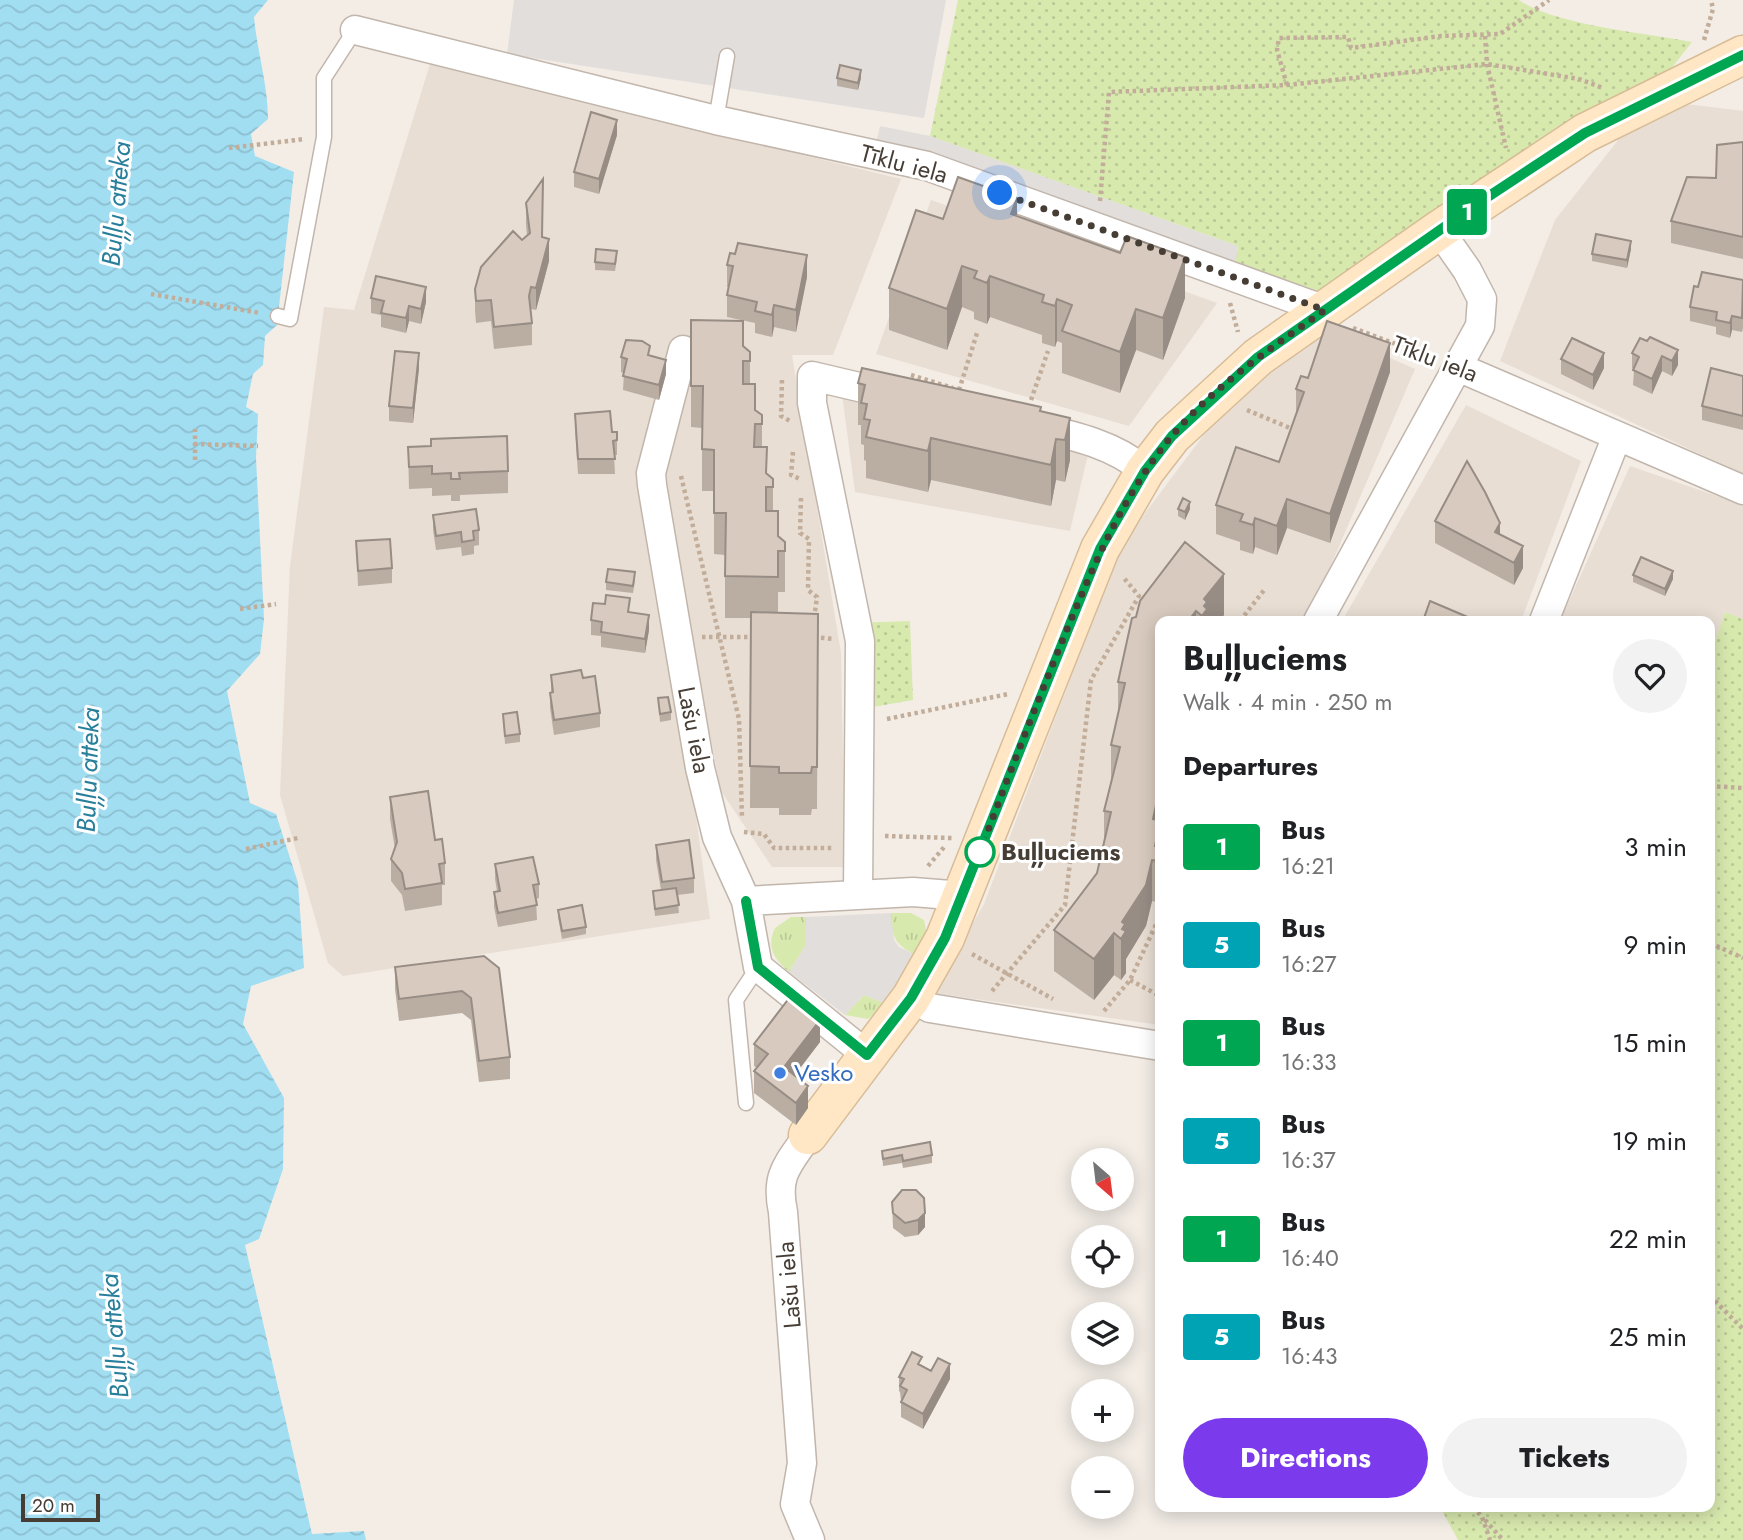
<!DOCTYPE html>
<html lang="en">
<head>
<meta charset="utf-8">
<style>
	body { margin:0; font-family:Jost,sans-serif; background:#f2f2f2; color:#202124; height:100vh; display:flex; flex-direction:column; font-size:26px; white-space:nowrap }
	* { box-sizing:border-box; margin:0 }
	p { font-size:23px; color:#757577 }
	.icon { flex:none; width:38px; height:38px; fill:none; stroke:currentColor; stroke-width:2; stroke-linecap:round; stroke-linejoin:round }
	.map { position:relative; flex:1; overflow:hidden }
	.sheet { position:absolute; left:1155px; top:616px; width:560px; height:896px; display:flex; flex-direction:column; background:#fff; border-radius:14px; box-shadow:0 4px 18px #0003 }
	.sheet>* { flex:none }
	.badge { padding:0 14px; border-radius:5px; font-size:24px; line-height:46px }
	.needle { width:46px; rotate:152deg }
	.controls { position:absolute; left:1071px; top:1148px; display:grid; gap:14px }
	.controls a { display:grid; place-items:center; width:63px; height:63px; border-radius:50%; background:#fff; box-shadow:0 4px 18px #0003; font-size:35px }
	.scale { position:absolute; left:21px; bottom:18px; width:79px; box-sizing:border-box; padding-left:7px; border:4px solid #463d35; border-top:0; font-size:19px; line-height:24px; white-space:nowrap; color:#463d35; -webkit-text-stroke:5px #fff; paint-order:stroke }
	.you { position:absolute; width:35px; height:35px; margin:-18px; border:5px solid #fff; border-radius:50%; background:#1a73e8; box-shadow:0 0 0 10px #1a73e833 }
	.map>.badge { position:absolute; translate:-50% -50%; box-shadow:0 0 0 4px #fff }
	h2 { padding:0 28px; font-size:26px; line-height:63px }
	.round { display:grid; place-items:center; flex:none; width:74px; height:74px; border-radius:37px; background:#f2f2f2 }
	.overview { display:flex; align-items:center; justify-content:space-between; height:119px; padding:0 28px }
	h1 { font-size:33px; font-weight:700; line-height:52px }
	.button { display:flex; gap:14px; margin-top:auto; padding:14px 28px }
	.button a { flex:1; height:80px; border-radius:42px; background:#7c3aed; color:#fff; font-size:28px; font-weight:700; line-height:80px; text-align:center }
	.button a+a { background:#f2f2f2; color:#202124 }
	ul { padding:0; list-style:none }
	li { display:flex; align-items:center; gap:21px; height:98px; padding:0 28px }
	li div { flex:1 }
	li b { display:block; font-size:26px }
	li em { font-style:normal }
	li .badge { min-width:77px; font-weight:700; text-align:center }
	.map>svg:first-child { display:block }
	.residential { fill:#e8ded4 }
	.grass { fill:url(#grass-tufts) }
	.park { fill:url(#park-dots) }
	.parking { fill:#e1dedb }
	.water { fill:url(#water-waves) }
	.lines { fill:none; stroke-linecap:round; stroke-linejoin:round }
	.lane-casing { stroke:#c2b6ac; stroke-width:17 }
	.street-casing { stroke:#c2b6ac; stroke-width:31 }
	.secondary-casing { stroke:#d8bc97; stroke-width:41 }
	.path { stroke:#c1ad99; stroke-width:4.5; stroke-dasharray:3.5 3.5; stroke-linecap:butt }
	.lane { stroke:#fff; stroke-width:14 }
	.street { stroke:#fff; stroke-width:28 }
	.secondary { stroke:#ffe7c5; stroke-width:38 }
	.wall { fill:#baaea3 }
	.shaded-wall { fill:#978d85 }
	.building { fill:#d8cabe; stroke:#978d85; stroke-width:2 }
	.line-casing { stroke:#fff; stroke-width:16 }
	.line { stroke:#00a651; stroke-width:10 }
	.walk { stroke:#463d35; stroke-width:7; stroke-dasharray:0 12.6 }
	.stop-dot { fill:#fff; stroke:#00a651; stroke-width:3.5 }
	.shop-dot { fill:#3f7fe0; stroke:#fff; stroke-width:2.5 }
	.labels { text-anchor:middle; stroke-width:6; stroke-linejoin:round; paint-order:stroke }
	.street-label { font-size:24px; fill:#463d35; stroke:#fff }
	.stop-label { font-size:24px; font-weight:bold; fill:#463d35; stroke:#fff; text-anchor:start }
	.shop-label { font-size:24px; fill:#366cbe; stroke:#fff; text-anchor:start }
	.water-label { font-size:26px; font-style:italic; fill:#287f9c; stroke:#fff }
</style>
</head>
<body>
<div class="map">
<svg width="1743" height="1540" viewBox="0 0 1743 1540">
	<defs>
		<pattern id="grass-tufts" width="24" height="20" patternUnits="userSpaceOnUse" patternTransform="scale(1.75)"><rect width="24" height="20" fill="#d8e9ae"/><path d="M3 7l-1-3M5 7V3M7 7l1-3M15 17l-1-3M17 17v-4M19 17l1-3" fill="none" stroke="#bbc996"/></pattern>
		<pattern id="park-dots" width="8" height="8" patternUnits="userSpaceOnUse" patternTransform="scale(1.75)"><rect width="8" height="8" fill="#d8e9ae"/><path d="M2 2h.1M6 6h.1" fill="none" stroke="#bbc996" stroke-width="1.8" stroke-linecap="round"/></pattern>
		<pattern id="water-waves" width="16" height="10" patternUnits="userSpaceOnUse" patternTransform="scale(1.75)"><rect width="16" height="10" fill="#a1def2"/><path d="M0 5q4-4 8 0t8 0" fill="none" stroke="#8cbfd0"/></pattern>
	</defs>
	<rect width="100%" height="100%" fill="#f3ede6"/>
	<!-- residential -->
	<path class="residential" d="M430 64 901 179 833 355H792L841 653 845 867H772L721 791 659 477 695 346 675 339 638 476 690 773 710 919 343 976 328 963 280 795 290 566 324 307 354 310Z
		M1670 102 1743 111V474L1500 361 1555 220 1619 139Z
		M931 200 1217 303 1129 426 876 354Z
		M1324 329 1415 369 1319 593 1303 621H1160V1025L933 993 984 904 1122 544 1220 413Z
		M842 394 1088 454 1070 531 855 492Z
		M1466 405 1581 461 1521 621H1342Z
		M1630 466 1743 505V619L1725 612 1710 657V621H1560Z"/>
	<!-- grass -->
	<path class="grass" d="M891 913H911L924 920 927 934 916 955C895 945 891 936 891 913Z
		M791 917H806V945L789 972C774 958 766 948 775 928Z
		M864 995 886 1004 868 1019 845 1015Z"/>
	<!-- park -->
	<path class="park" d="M958 0H1519C1555 25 1647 33 1692 42L1670 70 1559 126 1322 292 1235 265 1238 246 930 136Z
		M1725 612 1743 619V1540H1458L1440 1507H1710V657Z
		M910 621 913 700 856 710 852 623Z"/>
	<!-- parking -->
	<path class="parking" d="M514 0H946L924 118 507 54Z
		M880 126 930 136 1238 246 1235 265 875 147Z
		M891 913 894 940 899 947 916 955 886 1004 864 995 845 1015 789 972 806 945V917Z"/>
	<!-- water -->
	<path class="water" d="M0 0H268L254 17C257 51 268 85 268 119L251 134 255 156 294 172 277 325 265 336 263 365 253 374 246 407 258 414 256 458 264 619 260 654 227 691 250 803 276 814 298 883 304 968 251 986 243 1024 284 1098 283 1169 259 1239 245 1245 312 1534 364 1531 366 1540H0Z"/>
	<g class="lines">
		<defs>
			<path id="lane" d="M716 120 727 56
				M278 316 290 319 324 137V78L355 30
				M746 1103 736 1000 758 967"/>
			<path id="street" d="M355 30 716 120 927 166 1325 310
				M683 350 651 473 652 485 700 768 717 837 746 901 758 967 867 1055
				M1460 368 1743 490
				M1032 426C1071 435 1114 444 1145 471
				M1318 621 1480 326 1482 299 1467 270 1439 230
				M1544 621 1617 436
				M858 894 860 641 812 403V376L893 395
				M746 901 913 892 963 896
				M911 998 930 1008 1160 1046
				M808 1135C788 1165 775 1174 783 1212L802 1463 795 1504 810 1540"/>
			<path id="secondary" d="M808 1135 911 998 945 938 1100 549 1145 471 1172 436 1258 357 1439 230 1585 133 1743 55"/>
		</defs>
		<!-- lane casing -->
		<use href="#lane" class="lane-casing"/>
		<!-- street casing -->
		<use href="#street" class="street-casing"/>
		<!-- secondary casing -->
		<use href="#secondary" class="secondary-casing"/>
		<!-- path -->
		<path class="path" d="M1485 36 1487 64 1506 148
			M1704 40 1713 9 1711 0
			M1287 85 1277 50 1279 38 1348 37 1351 48 1441 36 1500 34 1549 0
			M229 148 305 139
			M1100 201 1109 92 1287 85 1487 64 1579 79 1603 88
			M151 294 260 313
			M1230 303 1238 332
			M1353 328 1433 358
			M911 375 953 388
			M782 380 781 416 790 421
			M959 390 978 330
			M1031 400 1048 351
			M1247 410 1290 428
			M194 444 258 446
			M793 452 791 475 800 479
			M195 460V429
			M681 476 739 719 742 818
			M801 498 800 533 809 539 808 590 817 597 814 619
			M240 609 276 604
			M1240 621 1265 589
			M702 637H757
			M814 637 833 639
			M887 719 1008 694
			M1710 786 1743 788
			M744 832 764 834 774 848H832
			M885 836 952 838
			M246 849 298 838
			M928 866 945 846
			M1710 943 1743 958
			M972 954 1053 999
			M1130 980 1160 996
			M992 991 1065 905 1091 680 1139 596 1123 577
			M1104 1011 1130 980 1160 916
			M1710 1296 1743 1329
			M1473 1507 1482 1517 1490 1540
			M1485 1520 1503 1540"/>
		<!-- lane -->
		<use href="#lane" class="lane"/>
		<!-- street -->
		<use href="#street" class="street"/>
		<!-- secondary -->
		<use href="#secondary" class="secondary"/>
	</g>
	<!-- wall -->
	<path class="wall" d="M837 78H861L858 90 837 86Z
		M617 135 599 194 574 187V172Z
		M1743 142V259L1671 243V221L1716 178Z
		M526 203 542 237 549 261 536 310 531 309V310L532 323V345L494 349 491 321 476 323 475 311V289L527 235 526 225Z
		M1017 216 1185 298 1163 360 1136 350 1120 393 1062 373V343L1057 341 1055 347 1042 343V335L990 317 987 324 974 319V312L962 307 947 350 889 330V288L943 219Z
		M1631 249 1627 268 1592 261V254Z
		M617 259 615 271 595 270V262Z
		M727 265 807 277 796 332 774 327 772 337 755 333V323L727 317V295L728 287H727Z
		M1743 280V328L1742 332 1732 330 1730 338 1716 334V327L1690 321V307L1698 287Z
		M371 298 426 302 421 324 409 321 406 333 381 327V315L371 313Z
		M691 320 743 346 750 352V384L755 410 762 415V447L767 473 773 479V511L778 536 785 542V592H778V613L818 614 817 809H812L811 815H779V808H750L751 618H725V555L714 554V491H702V428L691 427Z
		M1640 338 1678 365 1672 376 1662 371 1652 394 1633 385 1634 369 1632 368V353Z
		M650 356 666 374 659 400 623 390 624 373 621 372V357Z
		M1561 359 1604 368 1593 390 1561 374Z
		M419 368 413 423 389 421V406Z
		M1390 372 1330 543 1287 528 1277 555 1255 547 1253 554 1240 550V542L1216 534V505L1279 462 1296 413V389L1308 378Z
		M1743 376V430L1702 420V406Z
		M858 383 1041 412 1070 418V460L1065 482 1056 480 1051 506 931 480 928 492 866 478V461L864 460V445L861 444V425H858Z
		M575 414 612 432 617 440V455H614L615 474H578L575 429Z
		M408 447 508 471V493L460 495V501H451V495L432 496V488L409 489Z
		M1178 509H1190L1185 520 1178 516Z
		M433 515 479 530V545L474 546V554L462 556 461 547 436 550 433 530Z
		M1435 521 1523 568 1514 585 1435 543Z
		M356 541 392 568V583L358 586Z
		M1633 575 1673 579 1665 596 1633 582Z
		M635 580 633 593 606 590V582Z
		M1140 601 1224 615 1219 621H1160V903L1152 901 1146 926 1126 959V973L1121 980 1114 975 1094 1000 1054 971V930L1097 873 1104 840V811L1111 783V745L1118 714V682Z
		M630 612 649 630 645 653 601 647V636L591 635V620Z
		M551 675 583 678 600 713V727L554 735 550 708V693H551Z
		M658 698 671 712V720L660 722Z
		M503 714 520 734V742L505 744Z
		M390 797 435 840 445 863V885H442V905L405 911 402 895 391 881V859L395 849 390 819Z
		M656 845 694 878V893L677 895 679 913 655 916 653 891 661 890 656 860Z
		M495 864 539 884V898L536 899 537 920 498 927 494 907V892L497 891 495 879Z
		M558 910 586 927V934L562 939 558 917Z
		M484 956 510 1057V1079L479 1082 471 1020 462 1013 399 1021 395 989V967Z
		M820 1042 794 1076 808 1108 796 1125 754 1093V1071L757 1068 754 1066V1044Z
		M882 1151 932 1155V1163L903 1168 902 1163 883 1166Z
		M902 1190 925 1227 918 1235 905 1237 893 1228 892 1202Z
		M922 1366 950 1379 923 1429 901 1417V1401L900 1392 899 1391V1377Z"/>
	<!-- shaded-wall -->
	<path class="shaded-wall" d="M861 70V78L858 90V83Z
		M617 120V135L599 194V179Z
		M1017 198V239L1011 214Z
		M549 239V261L536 310V288Z
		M1631 241V249L1627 268V260Z
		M807 255V277L796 332V310Z
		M1185 257V298L1163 360V318Z
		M962 266V307L947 350V309Z
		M990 276V317L987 324V283Z
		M426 287V302L421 324V309Z
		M1057 299V341L1055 347V306Z
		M774 305V327L772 337V315Z
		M409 306V321L406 333V318Z
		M1136 309V350L1120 393V352Z
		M1732 316V330L1730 338V323Z
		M1390 343V372L1330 543V514Z
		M1678 350V365L1672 376V361Z
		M419 353V368L413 423V408Z
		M1604 353V368L1593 390V375Z
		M1662 356V371L1652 394V379Z
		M666 360V374L659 400V385Z
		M1070 418V460L1065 482V440Z
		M931 438V480L928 492V451Z
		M1056 439V480L1051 506V465Z
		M1287 499V528L1277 555V526Z
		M1190 502V509L1185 520V512Z
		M1255 518V547L1253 554V525Z
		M1500 523V545L1495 532Z
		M1523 546V568L1514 585V563Z
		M1673 571V579L1665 596V589Z
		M1224 574V615L1219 621H1202L1204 599Z
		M1196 611V621H1188Z
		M649 615V630L645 653V639Z
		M1158 796V830L1160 822V903V861L1155 860 1153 819Z
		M1152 860V901L1146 926 1126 959V973L1121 980V939L1122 922Z
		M1114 933V975L1094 1000V959Z
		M820 1020V1042L784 1089V1067Z
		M808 1086V1108L796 1125V1103Z
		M925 1213V1227L918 1235V1220Z
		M950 1364V1379L923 1429V1414Z"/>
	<!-- building -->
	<path class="building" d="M840 65 861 70 858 83 837 78Z
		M591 112 617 120 599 179 574 172Z
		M1743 142V237L1671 221 1687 177 1716 178 1717 145Z
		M958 177 1017 198 1011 214 1120 253 1127 236 1185 257 1163 318 1136 309 1120 352 1062 331 1072 305 1057 299 1055 306 1042 302 1044 295 990 276 987 283 974 278 977 271 962 266 947 309 889 288 916 210 943 219Z
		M543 179 542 237 549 239 536 288 531 287 529 296 532 323 494 327 491 300 476 301 475 289 481 267 513 231 522 240 530 233 526 203Z
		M1596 234 1631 241 1627 260 1592 254Z
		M738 243 807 255 796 310 774 305 772 315 755 311 757 302 727 295 733 266 727 265 730 253 735 254Z
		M596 249 617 251 615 264 595 262Z
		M1702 272 1743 280 1742 318 1732 316 1730 323 1716 320 1717 312 1690 307 1694 286 1698 287Z
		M376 276 426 287 421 309 409 306 406 318 381 313 384 301 371 298Z
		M691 320 743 321V346L750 352V361H743V384H755V410L762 415V424H755L754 447H767L766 473 773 479V487H766V511H778V536L785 542V551H778V577L725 576 726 513H714V450L702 449 703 386H691Z
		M1327 321 1390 343 1330 514 1287 499 1277 526 1255 518 1253 525 1240 521 1243 514 1216 505 1236 447 1279 462 1304 392 1296 389 1301 376 1308 378Z
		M1650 337 1678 350 1672 361 1662 356 1652 379 1633 370 1639 357 1632 353 1640 338 1647 341Z
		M1572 338 1604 353 1593 375 1561 359Z
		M626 340 642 341 650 346 648 355 666 360 659 385 623 376 627 359 621 357Z
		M395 351 419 353 413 408 389 406Z
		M862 368 1041 407 1040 411 1070 418 1065 440 1056 439 1051 465 931 438 928 451 866 437 870 420 864 419 867 404 861 403 865 385 858 383Z
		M1711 368 1743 376V416L1702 406Z
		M610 411 612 432H617V440L613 441 615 459H578L575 414Z
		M507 436 508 471 459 473 460 479H451V473L432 474V466L409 467 408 447 431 446V439Z
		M1467 461 1485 492 1500 523 1495 532 1523 546 1514 563 1435 521Z
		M1183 498 1190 502 1185 512 1178 509Z
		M476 509 479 530 473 531 474 540 462 542 461 532 436 536 433 515Z
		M390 539 392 568 358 571 356 541Z
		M1185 542 1224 574 1204 599 1207 602 1204 606 1207 609 1202 616 1196 611 1188 621H1160V797L1158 796 1153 819 1160 821 1155 846H1158L1157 852 1160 853V861L1152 860 1146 885 1122 922 1125 924 1122 929 1126 931 1121 939 1114 933 1094 959 1054 930 1097 873 1111 812 1104 811 1120 747 1111 745 1125 683 1118 682 1132 618 1136 617 1140 601Z
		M1641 557 1673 571 1665 589 1633 575Z
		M608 569 635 572 633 586 606 582Z
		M606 595 630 598 628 612 649 615 645 639 601 632 602 622 591 620 593 603 605 604Z
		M1430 601 1477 621H1423Z
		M751 612 818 614 817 767H812L811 773H779V767L750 766Z
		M581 670 583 678 595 676 600 713 554 720 550 693 553 692 551 675Z
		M668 697 671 712 660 714 658 698Z
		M517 712 520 734 505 736 503 714Z
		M428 791 435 840 442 839 445 863 439 864 442 883 405 889 402 873 391 859 397 842 390 797Z
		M689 840 694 878 662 882 656 845Z
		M533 857 539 884 533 885 537 905 498 913 494 892 500 891 495 864Z
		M676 888 679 905 655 909 653 891Z
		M582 905 586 927 562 931 558 910Z
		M484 956 499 968 510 1057 479 1061 471 998 462 991 399 999 395 967Z
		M790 997 820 1020 784 1067 808 1086 796 1103 754 1071 768 1054 754 1044Z
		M930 1142 932 1155 903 1161 902 1155 883 1159 882 1151Z
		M902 1190H916L924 1198 925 1213 918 1220 905 1223 893 1213 892 1202Z
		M912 1352 922 1357 918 1364 931 1371 938 1358 950 1364 923 1414 901 1402 907 1390 900 1386 904 1379 899 1377Z"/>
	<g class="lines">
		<defs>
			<path id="line" d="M746 901 758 967 867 1055 911 998 945 938 1100 549 1145 471 1172 436 1258 357 1480 202 1585 133 1743 55"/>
		</defs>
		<!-- line casing -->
		<use href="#line" class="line-casing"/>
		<!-- line -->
		<use href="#line" class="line"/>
		<!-- walk -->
		<path class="walk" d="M980 852C1006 782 1033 713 1061 644 1091 571 1120 500 1170 438 1213 387 1271 348 1325 310L1000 193"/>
	</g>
	<!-- markers -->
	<circle class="stop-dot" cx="980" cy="852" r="14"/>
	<circle class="shop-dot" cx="780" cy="1073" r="7"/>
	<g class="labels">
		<!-- street labels -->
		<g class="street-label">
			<text transform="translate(904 164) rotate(15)" y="8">Tīklu iela</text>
			<text transform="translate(1435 359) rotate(21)" y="8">Tīklu iela</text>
			<text transform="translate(694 730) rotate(79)" y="8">Lašu iela</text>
			<text transform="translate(789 1285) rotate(-95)" y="8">Lašu iela</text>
		</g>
		<!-- stop labels -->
		<g class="stop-label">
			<text x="1001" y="860">Buļļuciems</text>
		</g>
		<!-- shop labels -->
		<g class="shop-label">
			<text x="794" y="1081">Vesko</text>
		</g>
		<!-- water labels -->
		<g class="water-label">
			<text transform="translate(116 204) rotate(-85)" y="9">Buļļu atteka</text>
			<text transform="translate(88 770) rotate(-88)" y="9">Buļļu atteka</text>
			<text transform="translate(114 1336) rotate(-95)" y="9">Buļļu atteka</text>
		</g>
	</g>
</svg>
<div class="controls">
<a><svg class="needle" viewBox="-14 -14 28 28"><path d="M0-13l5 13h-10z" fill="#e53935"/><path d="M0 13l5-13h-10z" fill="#757577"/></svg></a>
<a><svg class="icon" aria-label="locate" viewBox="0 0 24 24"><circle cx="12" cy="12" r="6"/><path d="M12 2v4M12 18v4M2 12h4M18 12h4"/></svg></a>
<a><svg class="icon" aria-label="layers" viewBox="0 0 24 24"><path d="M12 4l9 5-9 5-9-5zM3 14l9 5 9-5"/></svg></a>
<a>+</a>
<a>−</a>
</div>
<div class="scale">20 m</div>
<div class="you" style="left:1000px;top:193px"></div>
<b class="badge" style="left:1467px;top:212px;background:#00a651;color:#fff">1</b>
<section class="sheet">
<div class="overview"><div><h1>Buļļuciems</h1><p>Walk · 4 min · 250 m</p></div><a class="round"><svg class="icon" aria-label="heart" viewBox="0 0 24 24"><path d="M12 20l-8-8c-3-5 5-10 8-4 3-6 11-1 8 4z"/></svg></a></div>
<h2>Departures</h2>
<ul>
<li><span class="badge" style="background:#00a651;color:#fff">1</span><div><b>Bus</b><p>16:21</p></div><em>3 min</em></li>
<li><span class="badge" style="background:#00a3b4;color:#fff">5</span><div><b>Bus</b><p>16:27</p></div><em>9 min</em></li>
<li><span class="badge" style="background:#00a651;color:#fff">1</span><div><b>Bus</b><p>16:33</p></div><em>15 min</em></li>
<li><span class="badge" style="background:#00a3b4;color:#fff">5</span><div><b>Bus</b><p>16:37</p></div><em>19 min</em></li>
<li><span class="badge" style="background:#00a651;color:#fff">1</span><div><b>Bus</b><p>16:40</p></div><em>22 min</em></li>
<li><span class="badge" style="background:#00a3b4;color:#fff">5</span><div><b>Bus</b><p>16:43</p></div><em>25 min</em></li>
</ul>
<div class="button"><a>Directions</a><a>Tickets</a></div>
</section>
</div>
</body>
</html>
